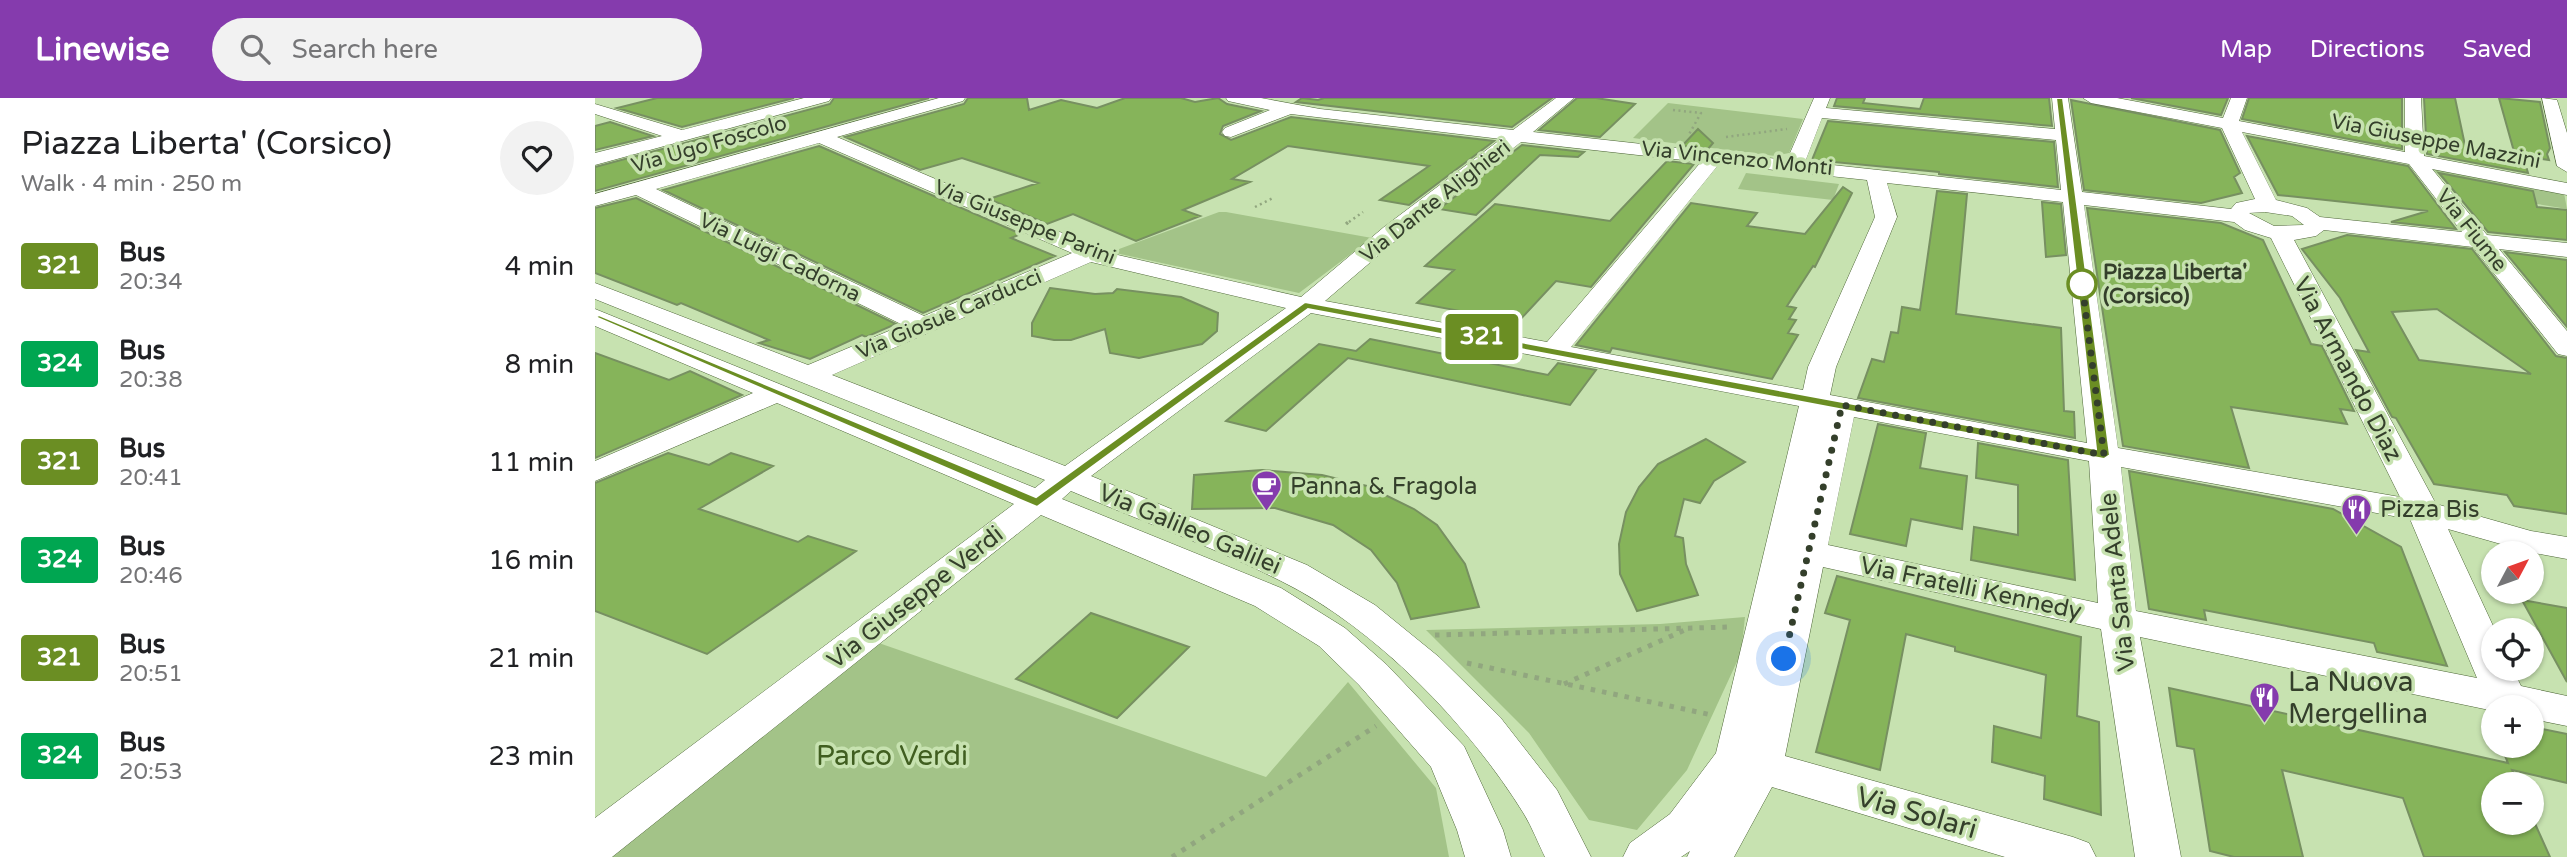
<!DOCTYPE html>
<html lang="en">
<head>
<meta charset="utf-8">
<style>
	body { margin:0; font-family:"Varela Round",sans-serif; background:#f2f2f2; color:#202124; height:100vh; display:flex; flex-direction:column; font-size:26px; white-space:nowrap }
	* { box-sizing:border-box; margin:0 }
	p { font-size:23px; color:#757577 }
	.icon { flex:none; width:38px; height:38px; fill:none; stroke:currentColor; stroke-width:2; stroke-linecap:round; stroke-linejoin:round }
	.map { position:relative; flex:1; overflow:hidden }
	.panel { display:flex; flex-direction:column; background:#fff; width:595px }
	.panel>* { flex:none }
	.badge { padding:0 14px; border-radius:5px; font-size:24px; line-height:46px }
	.needle { width:46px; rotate:49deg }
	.controls { position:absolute; left:1886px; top:443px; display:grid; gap:14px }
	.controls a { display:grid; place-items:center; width:63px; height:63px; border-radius:50%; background:#fff; box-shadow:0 2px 5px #0004; font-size:35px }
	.you { position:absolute; width:35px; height:35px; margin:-18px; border:5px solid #fff; border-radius:50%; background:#1a73e8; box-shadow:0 0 0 10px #1a73e833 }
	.map>.badge { position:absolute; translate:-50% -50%; box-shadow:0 0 0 4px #fff }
	.round { display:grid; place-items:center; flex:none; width:74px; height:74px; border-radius:37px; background:#f2f2f2 }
	.head { display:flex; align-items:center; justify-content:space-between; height:119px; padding:0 21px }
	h1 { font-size:33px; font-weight:600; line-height:52px }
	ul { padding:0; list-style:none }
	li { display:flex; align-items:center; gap:21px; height:98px; padding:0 21px }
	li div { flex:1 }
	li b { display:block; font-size:26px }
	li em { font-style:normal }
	li .badge { min-width:77px; font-weight:700; text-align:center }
	header { display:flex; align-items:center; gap:42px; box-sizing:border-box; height:98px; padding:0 35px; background:#853bad; color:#fff }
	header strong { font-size:33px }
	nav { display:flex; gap:38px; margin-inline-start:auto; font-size:24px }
	.search { width:490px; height:63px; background:#f2f2f2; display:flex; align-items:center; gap:18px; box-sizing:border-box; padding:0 24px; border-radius:38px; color:#757577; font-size:26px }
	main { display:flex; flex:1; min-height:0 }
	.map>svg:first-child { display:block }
	.green { fill:#a3c388 }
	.building { fill:#86b45a; stroke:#779061; stroke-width:2; fill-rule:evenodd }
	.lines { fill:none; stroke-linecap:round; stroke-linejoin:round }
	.minor-casing { stroke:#4e6638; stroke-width:1 }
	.path-far2 { stroke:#91a67f; stroke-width:2.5; stroke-dasharray:2 3.5; stroke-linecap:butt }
	.path-far1 { stroke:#91a67f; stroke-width:3.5; stroke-dasharray:2.5 4.5; stroke-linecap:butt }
	.path { stroke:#91a67f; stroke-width:5; stroke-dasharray:4.5 7; stroke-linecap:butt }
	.minor { fill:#fff; fill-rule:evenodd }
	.line { fill:#6b8e23; stroke:#fff; stroke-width:2 }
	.walk { stroke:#343f2b; stroke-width:7; stroke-dasharray:0 12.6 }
	.stop-dot { fill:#fff; stroke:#6b8e23; stroke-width:3.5 }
	.labels { text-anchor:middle; stroke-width:7; stroke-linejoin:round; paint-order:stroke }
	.far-street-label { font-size:21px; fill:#343f2b; stroke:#c7e2b0 }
	.far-stop-label { font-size:21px; font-weight:bold; fill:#343f2b; stroke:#c7e2b0; text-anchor:start }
	.street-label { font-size:24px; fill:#343f2b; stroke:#c7e2b0 }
	.poi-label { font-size:24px; fill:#343f2b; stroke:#c7e2b0; text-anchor:start }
	.near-poi-label { font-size:28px; fill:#343f2b; stroke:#c7e2b0; text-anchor:start }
	.near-park-label { font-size:28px; fill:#405e20; stroke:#c7e2b0 }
	.near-street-label { font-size:28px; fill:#343f2b; stroke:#c7e2b0 }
</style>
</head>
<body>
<header>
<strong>Linewise</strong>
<div class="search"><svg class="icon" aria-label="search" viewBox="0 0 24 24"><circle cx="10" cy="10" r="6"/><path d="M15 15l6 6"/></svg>Search here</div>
<nav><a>Map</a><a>Directions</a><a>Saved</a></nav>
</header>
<main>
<section class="panel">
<div class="head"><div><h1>Piazza Liberta' (Corsico)</h1><p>Walk · 4 min · 250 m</p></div><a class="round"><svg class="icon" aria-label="heart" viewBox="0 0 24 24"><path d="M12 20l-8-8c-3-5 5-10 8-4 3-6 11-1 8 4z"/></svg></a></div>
<ul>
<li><span class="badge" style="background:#6b8e23;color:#fff">321</span><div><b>Bus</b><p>20:34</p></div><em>4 min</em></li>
<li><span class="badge" style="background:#00a651;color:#fff">324</span><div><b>Bus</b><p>20:38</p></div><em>8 min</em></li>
<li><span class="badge" style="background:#6b8e23;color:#fff">321</span><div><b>Bus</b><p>20:41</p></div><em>11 min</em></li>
<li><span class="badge" style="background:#00a651;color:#fff">324</span><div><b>Bus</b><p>20:46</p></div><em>16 min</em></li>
<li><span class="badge" style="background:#6b8e23;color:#fff">321</span><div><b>Bus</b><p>20:51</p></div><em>21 min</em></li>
<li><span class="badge" style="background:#00a651;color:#fff">324</span><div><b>Bus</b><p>20:53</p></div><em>23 min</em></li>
</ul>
</section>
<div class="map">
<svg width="1972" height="759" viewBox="0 0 1972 759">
	<rect width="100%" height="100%" fill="#c7e2b0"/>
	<!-- green -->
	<path class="green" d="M1073 5 1208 21 1194 55 1180 58 1038 40Z
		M1835 68 1969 95 1972 111 1858 92Z
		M1151 75 1244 86 1238 102 1143 91Z
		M624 114H631L777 140 704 195 516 154Z
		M1150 519 1146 555 1092 672 1042 732 994 722 934 635 831 532 1065 526Z
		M278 543 671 679 753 584 841 690 854 759H4Z"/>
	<!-- building -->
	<path class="building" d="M62 0H199L87 29 22 10Z
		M239 0H334L0 93V69L235 6Z
		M373 0H432L434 12 466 2 502 10 530 0H586L600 4 623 0 632 6 666 13 628 28 625 36 636 42 696 19 899 43 814 107 785 102 834 68 693 48 637 81 655 84 588 112 605 118 541 143 478 116 452 126 394 101 443 85 367 60 325 72 250 39 369 6Z
		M707 0 723 2 729 0H957L917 29 701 4Z
		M982 0H1001L1040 6 1005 39 944 32Z
		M1242 0H1270L1268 5 1325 11 1329 0H1454L1457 28 1239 8Z
		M1536 0H1633L1626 17Z
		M1654 0H1807V51L1647 21Z
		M1829 0H1860L1871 52 1929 61 1933 75 1832 56Z
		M1904 0 1945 4 1955 50 1952 56 1954 62 1920 57Z
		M1476 2 1625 32 1645 75 1639 79 1647 95 1606 105 1489 92Z
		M1233 23 1459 44 1463 89 1344 76V74L1217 62Z
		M15 24 58 38 0 52V28Z
		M1103 31 1118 45 1113 51 1087 48Z
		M1652 38 1813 68 1861 131 1796 124 1833 113 1683 97Z
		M927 47 989 54 983 59 945 57 881 117 844 111Z
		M224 48 426 136 416 140 460 158 328 215 68 92Z
		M1072 63 1099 66 996 189 961 183 923 224 822 205 859 172 830 168 900 106 1015 123Z
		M1844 75 1938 93 1942 109 1972 112V142L1893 134Z
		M1248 89 1257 95 1220 169 1218 168 1192 208 1201 210 1194 221 1201 222 1193 235 1203 237 1177 281 1017 250 1015 254 981 247 1096 105 1162 115 1152 128 1210 136Z
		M1342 93 1372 96 1361 216 1466 230 1469 313 1479 314 1480 340 1263 300 1277 261 1289 264 1296 234 1303 235 1307 209 1325 212Z
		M41 100 301 226 271 239 267 237 215 261 164 245 174 242 86 205 82 207 0 175V110Z
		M1447 104 1466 106 1471 157 1451 159Z
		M1492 110 1626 125 1668 142 1716 246 1727 248 1759 313 1745 311 1752 326 1636 309 1654 370 1528 348Z
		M1752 137 1877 151 1961 258 1972 260V416L1919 408 1912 397 1839 386 1801 320 1797 319 1761 252 1774 254 1745 200 1707 151ZM1842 211 1936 276 1824 262 1797 214Z
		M1910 154 1972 162V229Z
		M455 190 500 196 518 195 522 191 586 199 623 215 622 233 607 246 544 260 515 255 510 231 476 242H459L437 238V225Z
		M775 241 953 277 963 265 1001 272 975 307 753 260 671 333 631 323 724 246 761 253Z
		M0 255 74 282 95 273 147 297 0 360Z
		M1283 326 1331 335 1325 370 1372 378 1367 431 1316 421 1311 448 1255 436Z
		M1111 341 1150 364 1119 383 1105 405 1089 401 1080 438 1088 440 1091 466 1103 497 1042 513 1025 476 1024 446 1031 414 1044 389 1063 366Z
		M1383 345 1473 362 1480 482 1376 462 1379 429 1423 437V387L1381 380Z
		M73 355 114 367 136 355 178 368 104 411 203 444 213 438 261 453 112 556 0 513V385Z
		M667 372 727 377 772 388 819 411 842 427 870 466 884 509 816 521 802 485 776 452 738 427 680 410 597 411 599 377Z
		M1534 373 1738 411 1806 449 1852 568 1782 554 1779 545 1609 512 1611 522 1554 511Z
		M1242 478 1486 539 1482 618 1504 624 1506 717 1449 701 1450 678 1397 664 1399 628 1446 640 1451 577 1360 553V549L1311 536 1285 672 1221 654 1255 522 1230 515Z
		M1927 502 1972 510V584Z
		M496 515 594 549 522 620 421 581Z
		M1574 590 1913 665 1906 648H1937V629L1972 636V685L1917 672 1923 686H1899V724H1937V719L1955 759H1829L1808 700 1687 672 1708 759H1639L1615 753 1599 651 1582 648Z"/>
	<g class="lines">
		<defs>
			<path id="minor" d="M209 0H236L234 3 0 67V55L67 38 0 16V6L87 32Z
				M344 0H370L368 3 242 39 514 155 706 199 789 129 906 41 696 16 636 39 630 38 627 34 630 30 675 12 633 3 631 0H666L725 11 918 32 961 0H979L938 34 1192 62 1219 0H1235L1231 10 1460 31 1457 0H1473L1487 94 1636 111 1641 105 1660 101 1627 30 1496 5 1488 0H1522L1628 20 1636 0H1652L1644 23 1810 54V0H1826L1829 58 1972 85V97L1837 71 1892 137 1972 145V159L1904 151 1972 233V258L1963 256 1878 149 1729 132 1721 138 1699 142 1841 406 1936 433 1972 439V461L1934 454 1853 431 1900 532 1899 570H1917L1926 588 1972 598V628L1937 621V609H1899V613L1545 539 1586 759H1540L1506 531 1228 469 1190 658 1478 739 1494 745 1501 759H1410L1177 689 1139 759H1092L1095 753 1086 759H1028L1035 745 1075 716 1121 655 1204 308 716 215 496 378 712 467 780 507 844 559 905 619 962 692 996 759H950C943 745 937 729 929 716 874 627 781 530 686 483 619 449 546 423 476 393L467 401 686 490 750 530 792 567 869 648 908 732 916 759H870L862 732 836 669 764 587 724 548 660 508 446 417 17 759H0V720L419 406 182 305 0 383V363L158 295 0 228V211L440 390 450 382 0 201V185L213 267 308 227 41 97 0 108V96ZM1227 20 1461 42 1466 92 1210 64ZM1647 34 1814 66 1867 134 1725 119 1712 110 1681 102ZM926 44 1106 64 952 244 730 203 805 139ZM224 45 477 155 329 218 61 91ZM1124 66 1272 82 1280 119 1213 269 1208 292 976 249ZM1292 85 1468 104 1492 345 1235 297 1241 269 1302 119ZM1489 107 1639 124 1650 132 1676 140 1805 399 1523 350ZM1670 114 1697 118 1709 127 1679 128 1654 115ZM496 164 691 210 470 368 237 277ZM1259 319 1494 363 1503 505 1233 447ZM1526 369 1815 421 1882 580 1541 513Z
				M1947 0 1962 2 1972 35V74L1962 68Z"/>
		</defs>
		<!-- minor casing -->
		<use href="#minor" class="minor-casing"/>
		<!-- path-far2 -->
		<path class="path-far2" d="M1078 12 1106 15 1093 38
			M1131 39 1192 31
			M660 109 678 100
			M754 124 768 114"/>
		<!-- path-far1 -->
		<path class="path-far1" d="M751 126 756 122"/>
		<!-- path -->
		<path class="path" d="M840 537 1136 529
			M872 565 1117 617
			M969 586 1092 531
			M577 759 781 628"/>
		<!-- minor -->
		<use href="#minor" class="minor"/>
	</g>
	<!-- line -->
	<path class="line" d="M1461 0H1468L1515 357 1509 361 713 211 442 409 0 219 4 217 441 399 710 204 1501 351Z"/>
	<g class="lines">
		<!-- walk -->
		<path class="walk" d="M1189 561 1247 307 1509 357 1487 186"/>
	</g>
	<!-- icons -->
	<defs>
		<symbol id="cafe-pin" viewBox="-11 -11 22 30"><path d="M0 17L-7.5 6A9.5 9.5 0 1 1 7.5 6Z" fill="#853bad" stroke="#c7e2b0"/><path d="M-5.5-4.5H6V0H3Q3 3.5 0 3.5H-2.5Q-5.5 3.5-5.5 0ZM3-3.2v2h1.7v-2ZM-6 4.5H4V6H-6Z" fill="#fff"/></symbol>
		<symbol id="restaurant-pin" viewBox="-11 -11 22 30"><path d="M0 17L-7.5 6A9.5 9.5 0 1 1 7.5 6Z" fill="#853bad" stroke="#c7e2b0"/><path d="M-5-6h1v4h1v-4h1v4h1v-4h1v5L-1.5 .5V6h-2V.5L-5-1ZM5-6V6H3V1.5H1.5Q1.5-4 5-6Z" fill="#fff"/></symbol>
	</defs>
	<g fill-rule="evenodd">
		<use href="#cafe-pin" x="654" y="370" width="35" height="47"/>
		<use href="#restaurant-pin" x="1744" y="394" width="35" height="47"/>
		<use href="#restaurant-pin" x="1652" y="582" width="35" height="47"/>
	</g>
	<!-- markers -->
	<circle class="stop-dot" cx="1487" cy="186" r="14"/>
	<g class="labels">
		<!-- far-street labels -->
		<g class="far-street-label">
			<text transform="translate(1841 43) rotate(11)" y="7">Via Giuseppe Mazzini</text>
			<text transform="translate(114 46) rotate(-16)" y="7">Via Ugo Foscolo</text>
			<text transform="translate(1142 60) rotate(6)" y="7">Via Vincenzo Monti</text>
			<text transform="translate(840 103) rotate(-38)" y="7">Via Dante Alighieri</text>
			<text transform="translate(430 124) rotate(22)" y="7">Via Giuseppe Parini</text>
			<text transform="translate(1877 132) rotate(51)" y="7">Via Fiume</text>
			<text transform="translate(185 159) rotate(26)" y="7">Via Luigi Cadorna</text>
			<text transform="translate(354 216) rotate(-23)" y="7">Via Giosuè Carducci</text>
		</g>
		<!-- far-stop labels -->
		<g class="far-stop-label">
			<text x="1508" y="181">Piazza Liberta'<tspan x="1508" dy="24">(Corsico)</tspan></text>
		</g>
		<!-- street labels -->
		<g class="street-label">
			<text transform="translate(1753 271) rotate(62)" y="8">Via Armando Diaz</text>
			<text transform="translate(595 431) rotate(23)" y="8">Via Galileo Galilei</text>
			<text transform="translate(1522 484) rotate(-96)" y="8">Via Santa Adele</text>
			<text transform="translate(1376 490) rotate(12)" y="8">Via Fratelli Kennedy</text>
			<text transform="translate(320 499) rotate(-38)" y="8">Via Giuseppe Verdi</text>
		</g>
		<!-- poi labels -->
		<g class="poi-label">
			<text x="695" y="396">Panna &amp; Fragola</text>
			<text x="1785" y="419">Pizza Bis</text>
		</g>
		<!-- near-poi labels -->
		<g class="near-poi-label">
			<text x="1693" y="593">La Nuova<tspan x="1693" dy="32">Mergellina</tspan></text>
		</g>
		<!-- near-park labels -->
		<g class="near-park-label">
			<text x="297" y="667">Parco Verdi</text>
		</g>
		<!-- near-street labels -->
		<g class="near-street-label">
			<text transform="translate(1322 714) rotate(16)" y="10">Via Solari</text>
		</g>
	</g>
</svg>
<div class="controls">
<a><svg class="needle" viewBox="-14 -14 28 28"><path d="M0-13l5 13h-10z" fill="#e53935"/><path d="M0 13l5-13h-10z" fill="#757577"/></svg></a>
<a><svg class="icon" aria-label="locate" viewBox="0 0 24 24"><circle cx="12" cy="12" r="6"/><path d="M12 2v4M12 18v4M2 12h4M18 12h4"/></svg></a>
<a>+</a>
<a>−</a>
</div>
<div class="you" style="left:1189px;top:561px"></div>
<b class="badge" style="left:887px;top:239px;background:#6b8e23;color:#fff">321</b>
</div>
</main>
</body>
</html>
